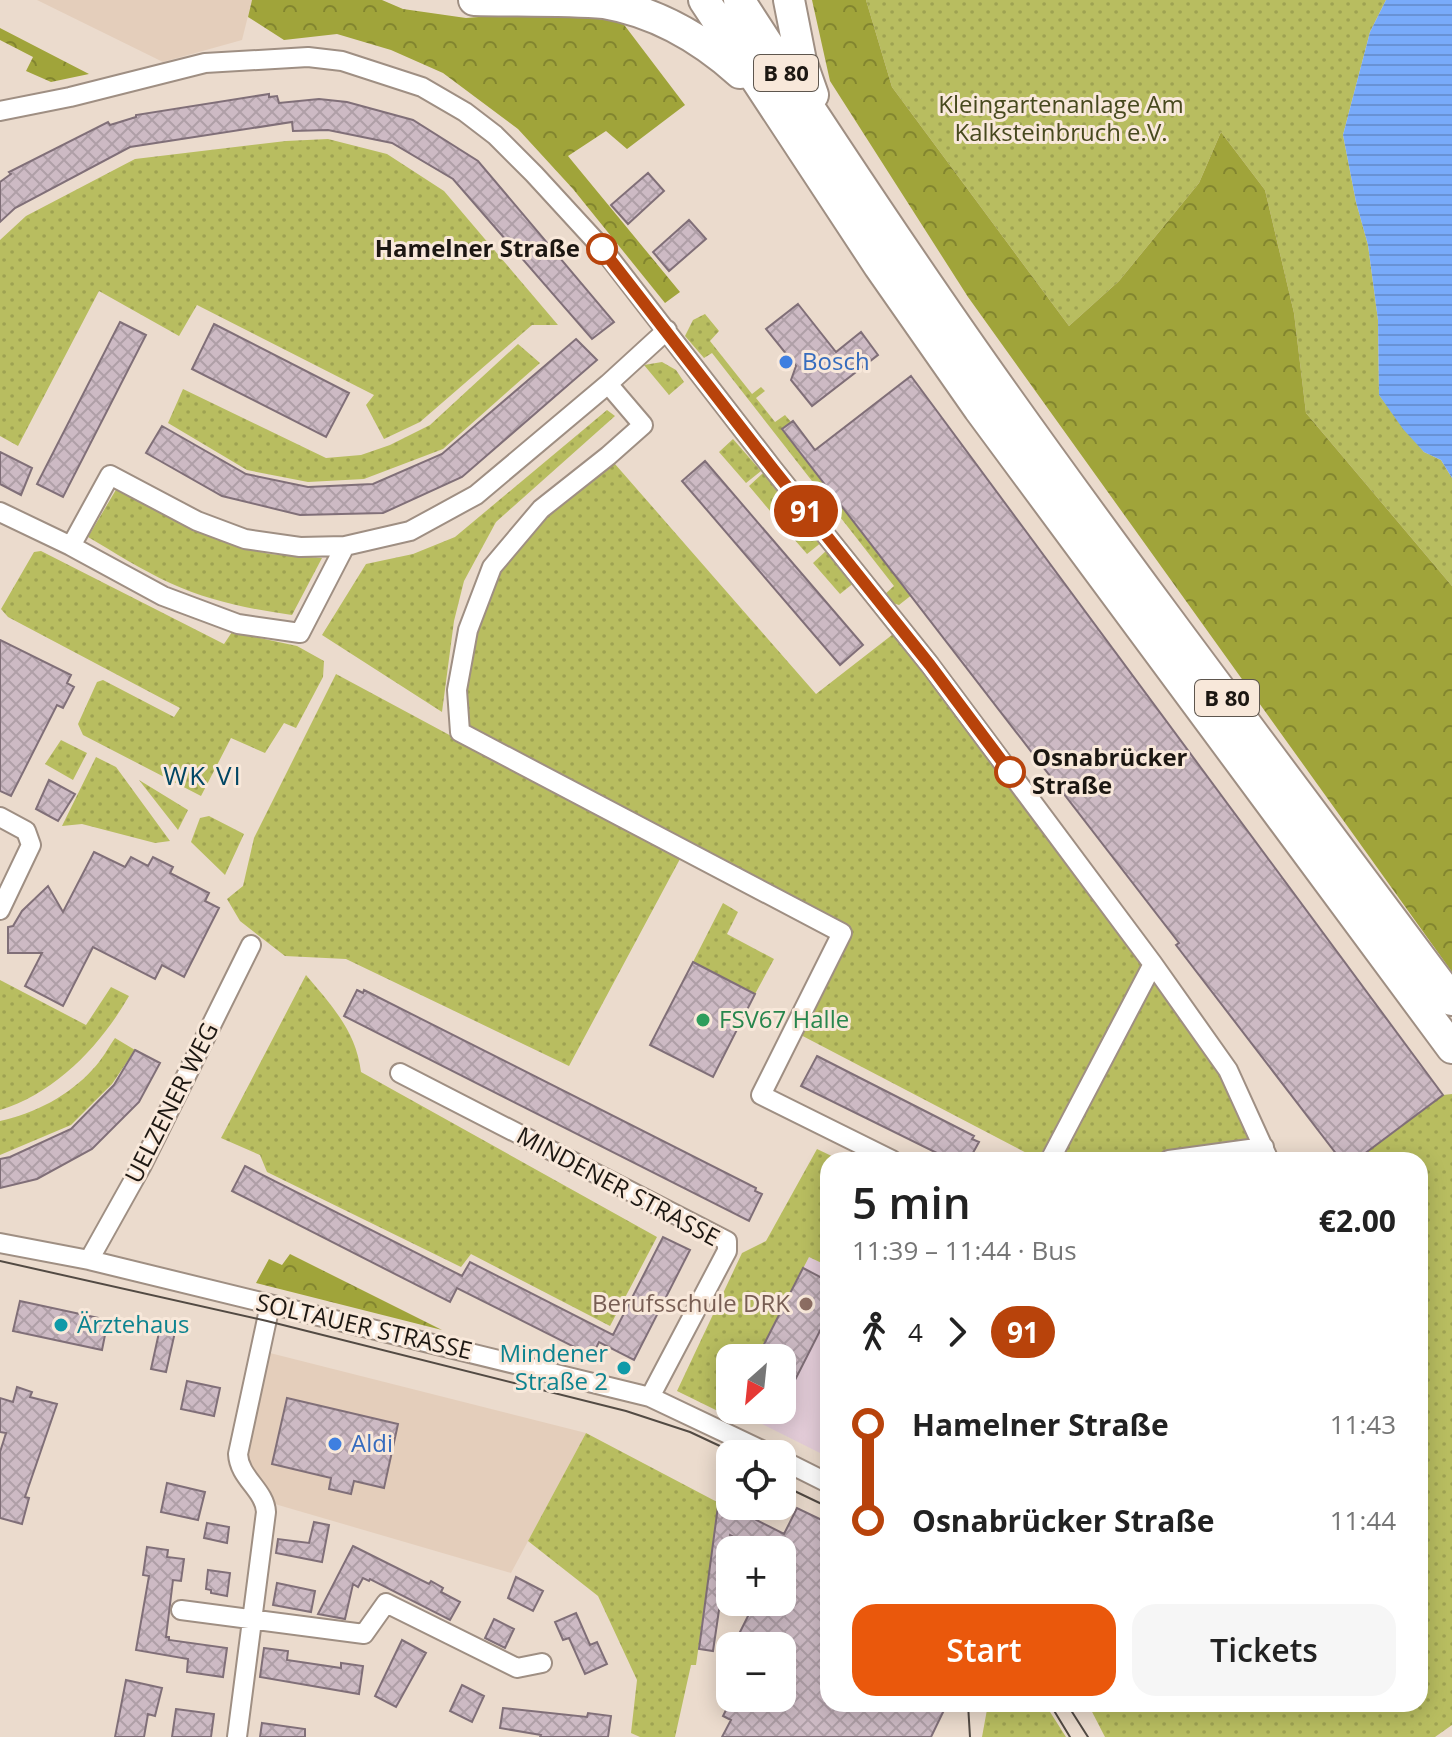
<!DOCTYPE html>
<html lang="en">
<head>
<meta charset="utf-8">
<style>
	body { margin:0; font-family:"Open Sans",sans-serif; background:#f6f6f6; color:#222; height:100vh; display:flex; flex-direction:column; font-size:30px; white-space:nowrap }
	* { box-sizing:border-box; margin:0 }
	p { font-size:26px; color:#767676 }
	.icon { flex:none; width:44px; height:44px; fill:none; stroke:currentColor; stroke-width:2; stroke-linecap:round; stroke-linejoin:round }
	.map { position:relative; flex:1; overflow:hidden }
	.side { position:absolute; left:820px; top:1152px; width:608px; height:560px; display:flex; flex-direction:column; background:#fff; border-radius:24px; box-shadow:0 4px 20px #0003 }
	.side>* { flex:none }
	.badge { padding:0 16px; border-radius:26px; font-size:28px; line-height:52px }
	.needle { width:52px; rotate:207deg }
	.tools { position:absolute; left:716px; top:1344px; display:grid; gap:16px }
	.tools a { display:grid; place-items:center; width:80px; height:80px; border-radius:16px; background:#fff; box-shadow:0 4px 20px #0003; font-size:40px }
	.map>.badge { position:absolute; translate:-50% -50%; box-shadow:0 0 0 4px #fff }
	.legs { display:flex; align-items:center; gap:12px; height:88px; padding:0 32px; font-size:26px }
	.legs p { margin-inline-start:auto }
	.summary { display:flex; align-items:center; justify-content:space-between; height:136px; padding:0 32px }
	h1 { font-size:44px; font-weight:600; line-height:60px }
	.primary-button { display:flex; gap:16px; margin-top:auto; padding:16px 32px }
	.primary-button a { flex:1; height:92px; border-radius:24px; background:#ea580c; color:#fff; font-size:32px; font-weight:600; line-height:92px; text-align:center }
	.primary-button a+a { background:#f6f6f6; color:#222 }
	ul { padding:0 32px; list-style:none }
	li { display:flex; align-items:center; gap:28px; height:96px; font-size:30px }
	li i { display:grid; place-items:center; width:12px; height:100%; margin:0 10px; background:currentColor }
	li i::after { content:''; width:20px; height:20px; margin:-10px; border:6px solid; border-radius:50%; background:#fff }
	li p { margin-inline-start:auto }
	li:first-child i { background:linear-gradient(#0000 50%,currentColor 0) }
	li:last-child i { background:linear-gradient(currentColor 50%,#0000 0) }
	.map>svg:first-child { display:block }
	.built { fill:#e4cebb }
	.education { fill:#e4cdd9 }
	.green { fill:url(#green-dots) }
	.forest { fill:url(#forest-crowns) }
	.water { fill:url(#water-rules) }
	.building { fill:url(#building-cross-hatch); stroke:#806f78; stroke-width:2 }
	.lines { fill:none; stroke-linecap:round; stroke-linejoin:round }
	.minor-casing { stroke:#9f8f83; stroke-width:22 }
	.trunk-casing { stroke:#9f8f83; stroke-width:34 }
	.minor { stroke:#fff; stroke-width:18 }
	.trunk { stroke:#fff; stroke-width:30 }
	.tram { stroke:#524a43; stroke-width:2 }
	.line-1-casing { stroke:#fff; stroke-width:18 }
	.line-1 { stroke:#b8430b; stroke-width:12 }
	.stop-1-dot { fill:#fff; stroke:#b8430b; stroke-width:4 }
	.shop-dot { fill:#3f7fe0; stroke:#f8e8da; stroke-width:3 }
	.leisure-dot { fill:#2e9e5b; stroke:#f8e8da; stroke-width:3 }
	.education-dot { fill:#8d6e63; stroke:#f8e8da; stroke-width:3 }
	.culture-dot { fill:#0f9aa8; stroke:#f8e8da; stroke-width:3 }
	.labels { text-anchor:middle; stroke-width:6; stroke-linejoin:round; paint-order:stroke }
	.shield { fill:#f8e8da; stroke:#5e564e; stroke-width:2 }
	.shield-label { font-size:22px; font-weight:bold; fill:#1c1712 }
	.park-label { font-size:24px; fill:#47491e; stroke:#f8e8da }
	.stop-label { font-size:24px; font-weight:bold; fill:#1c1712; stroke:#f8e8da; text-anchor:end }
	.shop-label { font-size:24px; fill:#366cbe; stroke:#f8e8da; text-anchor:start }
	.leisure-label { font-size:24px; fill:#27864d; stroke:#f8e8da; text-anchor:start }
	.street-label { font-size:24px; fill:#1c1712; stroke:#f8e8da }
	.education-label { font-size:24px; fill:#785e54; stroke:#f8e8da; text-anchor:end }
	.culture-label { font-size:24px; fill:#0d838f; stroke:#f8e8da; text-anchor:start }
	.neighbourhood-label { font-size:26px; letter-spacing:2px; fill:#004664; stroke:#f8e8da }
</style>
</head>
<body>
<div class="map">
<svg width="1452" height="1737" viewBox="0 0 1452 1737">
	<defs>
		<pattern id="green-dots" width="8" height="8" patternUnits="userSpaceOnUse" patternTransform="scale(2)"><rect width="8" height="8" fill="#b8bd60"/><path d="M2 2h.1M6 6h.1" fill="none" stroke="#9ea252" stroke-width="1.8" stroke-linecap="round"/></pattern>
		<pattern id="forest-crowns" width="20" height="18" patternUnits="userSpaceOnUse" patternTransform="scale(2)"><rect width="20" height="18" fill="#a0a43a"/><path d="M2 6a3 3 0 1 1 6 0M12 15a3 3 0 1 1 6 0" fill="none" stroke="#82852f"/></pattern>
		<pattern id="water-rules" width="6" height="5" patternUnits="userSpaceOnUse" patternTransform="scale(2)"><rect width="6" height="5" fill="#79abfa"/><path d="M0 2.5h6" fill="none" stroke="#6892d5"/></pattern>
		<pattern id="building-cross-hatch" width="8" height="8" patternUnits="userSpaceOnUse" patternTransform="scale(2)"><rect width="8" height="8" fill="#cdbac4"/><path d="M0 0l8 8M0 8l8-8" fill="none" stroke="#af9fa7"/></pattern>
	</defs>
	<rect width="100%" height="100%" fill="#ebdbcd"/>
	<!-- built -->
	<path class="built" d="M37 0H252L242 40 163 62Z
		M266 1352 586 1433 511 1573 268 1502 240 1461Z"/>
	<!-- education -->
	<path class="education" d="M828 1246V1457L734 1410H782V1358H757L812 1251Z"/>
	<!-- green -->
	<path class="green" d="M866 0H1386L1370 32 1343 135 1356 202 1368 245 1378 320 1379 395 1424 452 1441 460 1452 478V586L1306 413 1294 313 1265 190 1221 132 1199 183 1119 281 1069 326 892 87Z
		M328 139 387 154 444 191 558 325H532L420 422 384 439 366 405 374 395 197 305 179 336 99 291 18 446 0 436V240L26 216 135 159 286 141Z
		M705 314 719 331 710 341 752 394 761 387 765 391 756 398 775 422 785 415 791 422 783 430 908 592 918 590 899 605 889 602 884 595 894 586 712 353 704 358 685 336 693 320Z
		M518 344 540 363 443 449 364 479 308 482 247 470 168 423 183 389 326 458 361 455 390 445 430 425Z
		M662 362 676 370 684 382 669 395 644 365Z
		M607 410 615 416 496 522 464 581 454 621 442 712 322 635 366 564 413 554 455 537Z
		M733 439 761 471 746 483 719 452Z
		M608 456 816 694 901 628 1228 1070 1268 1160H1054L1144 979 1038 1159 795 1032 842 934 460 732 470 626 494 564Z
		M763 473 791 505 776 518 749 486Z
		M117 488 234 546 270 554 322 558 292 615C250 609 209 601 170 583 142 570 115 553 88 537Z
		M794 510 822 542 807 554 780 523Z
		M827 550 855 582 840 594 813 563Z
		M41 551 224 644 232 632 297 646 324 661 323 677 296 728 284 723 265 753 231 738 201 796 83 735 78 724 97 682 103 680 174 717 180 708 8 617 1 609 34 552Z
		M336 674 680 859 569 1066 346 959 285 956 240 921 227 899 243 886 254 838Z
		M61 740 87 753 73 780 45 764Z
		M96 757 116 767 170 841 155 843 82 824 62 826Z
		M139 780 188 810 178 830Z
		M209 816 244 834 225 875 191 842 200 818Z
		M723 903 738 912 727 934 774 959 755 994 693 962Z
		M306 975C332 1006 356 1031 361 1072L657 1237 610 1326 471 1254 461 1267 267 1172 260 1155 221 1138Z
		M0 980 86 1025 111 987 129 996C101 1045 56 1093 0 1110Z
		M115 1038 135 1050 112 1084 71 1125 0 1155V1121C34 1114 70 1095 93 1069 102 1060 108 1048 115 1038Z
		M1452 1094V1725L1435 1737H1105L1088 1704H1420V1160H1356L1443 1095Z
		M817 1149 840 1160H828V1266L809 1257 757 1358H730L731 1410 728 1416 677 1391 742 1253 766 1241Z
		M586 1433 719 1503 696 1665H691L675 1737H640L631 1733 637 1680 598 1596 528 1541Z
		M988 1704H1045L1066 1737H982Z"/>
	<!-- forest -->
	<path class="forest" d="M252 0H382L403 9 466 18 518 14 567 15 622 22 685 105 627 149 606 131 568 156 680 292 665 303 573 189 518 129 443 73 391 50 337 34 284 40 248 17Z
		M812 0H866L892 87 1069 326 1119 281 1199 183 1221 132 1265 190 1294 313 1306 413 1452 586V972L968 297 830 81Z
		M0 28 89 74 51 82 26 71 33 57 0 40Z
		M290 1254 442 1330 256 1283 269 1259 282 1265Z"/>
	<!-- water -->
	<path class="water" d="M1386 0H1452V478L1441 460 1424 452 1403 429 1379 395 1378 320 1368 245 1356 202 1343 135 1370 32Z"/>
	<!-- building -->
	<path class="building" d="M269 94V97L277 96 279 103 319 99 347 102 413 120 478 161 614 322 592 339 453 179 392 143 328 130 293 131 292 122 130 147 15 208 0 222V182L11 174 9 172 108 122 110 125 136 117V115Z
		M648 173 664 191 628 224 611 205Z
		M689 220 706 239 669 271 653 252Z
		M798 304 836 352 861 332 878 355 812 406 791 380 796 366 766 329Z
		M120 322 146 335 63 497 37 484Z
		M214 324 349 393 326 437 192 369Z
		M576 339 597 360 462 477 383 513 300 515 222 496 146 453 162 426 246 474 308 487 373 484 442 454Z
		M911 376 1443 1095 1356 1160H1341L1176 945 1179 943 782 429 793 421 815 450Z
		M0 452 32 468 21 495 0 484Z
		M705 461 863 645 840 665 682 481Z
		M0 640 71 675 67 683 74 687 63 708 57 705 11 796 0 791Z
		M49 780 75 794 58 821 36 809Z
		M94 852 125 867 131 857 148 866 153 857 173 867 170 873 209 893 205 901 219 908 184 977 162 965 155 979 93 947 63 1006 25 986 42 953H8V927L13 926 22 911 48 886 63 912Z
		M693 962 755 994 713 1077 650 1045Z
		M357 990 363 993 364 990 756 1188 755 1191 762 1194 749 1221 344 1016Z
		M135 1050 160 1063 139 1102 92 1149 37 1179 0 1188V1159L10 1157 71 1129 114 1085Z
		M817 1056 974 1136 972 1139 979 1142 969 1160H951L801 1086Z
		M245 1166 462 1276 470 1262 613 1335 663 1237 690 1250 634 1360 599 1342 592 1356 457 1288 450 1302 232 1191Z
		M803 1268 828 1281V1315L792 1386 782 1381V1358H757Z
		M20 1301 108 1320 102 1350 13 1331Z
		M160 1328 175 1332 166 1372 151 1369Z
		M187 1381 220 1388 214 1416 181 1409Z
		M17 1387 32 1392 30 1397 57 1404 25 1497 29 1498 22 1524 0 1518V1452L6 1433 0 1432V1398L13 1402Z
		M287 1398 398 1424 384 1488 354 1481 351 1494 329 1489 331 1478 272 1464Z
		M167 1483 205 1492 198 1520 161 1512Z
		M718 1506H729L784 1534 797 1508 828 1523V1704H947L931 1737H722L731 1720 723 1716 732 1698H782V1646H733L755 1602H782V1550H759L730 1535 713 1651 699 1649Z
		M314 1522 329 1525 322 1562 276 1553 278 1539 309 1543Z
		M207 1523 229 1527 227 1543 204 1538Z
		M353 1546 429 1584 431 1581 443 1588 441 1592 460 1602 450 1620 370 1579 369 1581 363 1578 358 1587 353 1584 345 1619 318 1614Z
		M147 1547 168 1550 167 1557 184 1559 181 1581 173 1580 166 1637H169V1640L227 1648 223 1677 187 1672 188 1659 136 1650 149 1576 143 1575Z
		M208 1570 230 1573 227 1596 211 1593V1590L206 1589Z
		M516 1577 543 1591 533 1611 508 1598Z
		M277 1583 315 1591 311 1612 273 1605Z
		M576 1613 590 1645 597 1642 607 1664 585 1674 569 1638 563 1640 555 1622Z
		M494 1619 514 1629 505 1648 485 1638Z
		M402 1640 426 1653 396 1707 375 1696Z
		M264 1648 288 1651 287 1660 341 1668V1663L363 1666 359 1694 260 1677Z
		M126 1680 162 1688 155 1716 148 1714 144 1737H115Z
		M462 1685 484 1696 472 1722 450 1711Z
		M503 1708 587 1717 588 1713 611 1716 608 1737H540L541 1735 500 1728Z
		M176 1709 214 1714 211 1737H172Z
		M262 1723 305 1729V1737H260Z"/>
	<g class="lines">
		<defs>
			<path id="minor" d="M0 111 70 97 205 63 308 57 342 61 422 87 465 112 495 135 534 174 602 248 773 469 930 665 1153 964 1228 1070 1269 1160
				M608 384 643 425 608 456 541 509 492 567 468 630 457 690 460 732 842 933 761 1095 892 1160
				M0 512 71 546 163 596 238 624 300 633 345 546
				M71 546 110 475 197 521 245 539 300 547 345 546 410 531 476 495 608 384 667 330
				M0 817 26 831 31 845 0 910
				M400 1073 727 1241V1251L650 1397
				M1050 1160 1153 964
				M1169 1160 1264 1147
				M0 1243 89 1260 650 1397 770 1454
				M89 1260 141 1167 251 945
				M782 1460 828 1483
				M181 1610 364 1634 386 1603 517 1668 542 1663
				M237 1737 266 1512C265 1490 239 1478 238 1454L270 1305"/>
			<path id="trunk" d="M474 0C515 1 566 0 604 3 656 12 701 38 740 73
				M704 0 879 266 979 409 1452 1048
				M739 0C825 133 912 265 1004 394 1150 599 1302 798 1452 1000
				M789 0 801 61 813 95"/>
		</defs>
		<!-- minor casing -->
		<use href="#minor" class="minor-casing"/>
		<!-- trunk casing -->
		<use href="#trunk" class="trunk-casing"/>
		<!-- minor -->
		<use href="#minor" class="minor"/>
		<!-- trunk -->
		<use href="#trunk" class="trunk"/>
		<!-- tram -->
		<path class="tram" d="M0 1261 267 1321 626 1411 690 1432 737 1454
			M782 1485 828 1507
			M968 1704 970 1737
			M1050 1704 1070 1737
			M1067 1704 1088 1737"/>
	</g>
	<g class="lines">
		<defs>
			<path id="line-1" d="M602 249 773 469 930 665 1010 772"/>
		</defs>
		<!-- line-1 casing -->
		<use href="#line-1" class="line-1-casing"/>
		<!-- line-1 -->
		<use href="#line-1" class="line-1"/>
	</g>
	<!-- markers -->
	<g class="stop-1-dot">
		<circle cx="602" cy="249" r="14"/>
		<circle cx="1010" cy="772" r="14"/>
	</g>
	<g class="shop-dot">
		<circle cx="786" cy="362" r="8"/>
		<circle cx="335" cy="1444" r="8"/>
	</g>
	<circle class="leisure-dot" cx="703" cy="1020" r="8"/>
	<circle class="education-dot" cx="806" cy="1304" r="8"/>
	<g class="culture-dot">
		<circle cx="61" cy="1325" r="8"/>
		<circle cx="624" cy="1368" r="8"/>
	</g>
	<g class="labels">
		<!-- shield labels -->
		<g class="shield">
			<rect x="754" y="55" width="64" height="36" rx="6"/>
			<rect x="1195" y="680" width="64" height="36" rx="6"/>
		</g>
		<g class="shield-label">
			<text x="786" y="81">B 80</text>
			<text x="1227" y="706">B 80</text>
		</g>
		<!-- park labels -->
		<g class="park-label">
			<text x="1061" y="113">Kleingartenanlage Am<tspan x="1061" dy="28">Kalksteinbruch e.V.</tspan></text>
		</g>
		<!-- stop labels -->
		<g class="stop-label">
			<text x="580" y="257">Hamelner Straße</text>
			<text x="1032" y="766" text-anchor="start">Osnabrücker<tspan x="1032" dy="28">Straße</tspan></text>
		</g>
		<!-- shop labels -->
		<g class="shop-label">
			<text x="802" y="370">Bosch</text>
			<text x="351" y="1452">Aldi</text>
		</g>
		<!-- leisure labels -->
		<g class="leisure-label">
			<text x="719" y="1028">FSV67 Halle</text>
		</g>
		<!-- street labels -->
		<g class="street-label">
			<text transform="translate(172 1103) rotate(-63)" y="8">UELZENER WEG</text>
			<text transform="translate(618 1187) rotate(28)" y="8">MINDENER STRASSE</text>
			<text transform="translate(364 1327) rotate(13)" y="8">SOLTAUER STRASSE</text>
		</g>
		<!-- education labels -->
		<g class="education-label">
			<text x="790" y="1312">Berufsschule DRK</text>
		</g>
		<!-- culture labels -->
		<g class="culture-label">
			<text x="77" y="1333">Ärztehaus</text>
			<text x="608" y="1362" text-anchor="end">Mindener<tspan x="608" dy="28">Straße 2</tspan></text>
		</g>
		<!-- neighbourhood labels -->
		<g class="neighbourhood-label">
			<text x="203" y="785">WK VI</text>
		</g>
	</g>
</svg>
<div class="tools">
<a><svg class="needle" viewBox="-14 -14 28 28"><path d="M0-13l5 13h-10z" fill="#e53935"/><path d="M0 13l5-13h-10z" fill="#767676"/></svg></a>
<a><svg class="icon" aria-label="locate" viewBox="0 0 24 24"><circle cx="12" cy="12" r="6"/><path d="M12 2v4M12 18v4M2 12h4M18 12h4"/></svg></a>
<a>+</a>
<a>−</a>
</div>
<b class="badge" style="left:806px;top:511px;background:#b8430b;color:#fff">91</b>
<section class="side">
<div class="summary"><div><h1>5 min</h1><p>11:39 – 11:44 · Bus</p></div><b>€2.00</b></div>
<div class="legs"><svg class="icon" aria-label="walk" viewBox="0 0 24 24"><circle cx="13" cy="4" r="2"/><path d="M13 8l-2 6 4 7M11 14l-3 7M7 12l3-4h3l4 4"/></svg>4<svg class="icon" aria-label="forward" viewBox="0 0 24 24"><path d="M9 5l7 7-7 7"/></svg><b class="badge" style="background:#b8430b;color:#fff">91</b></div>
<ul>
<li><i style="color:#b8430b"></i><b>Hamelner Straße</b><p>11:43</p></li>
<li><i style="color:#b8430b"></i><b>Osnabrücker Straße</b><p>11:44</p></li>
</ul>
<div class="primary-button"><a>Start</a><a>Tickets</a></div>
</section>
</div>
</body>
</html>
